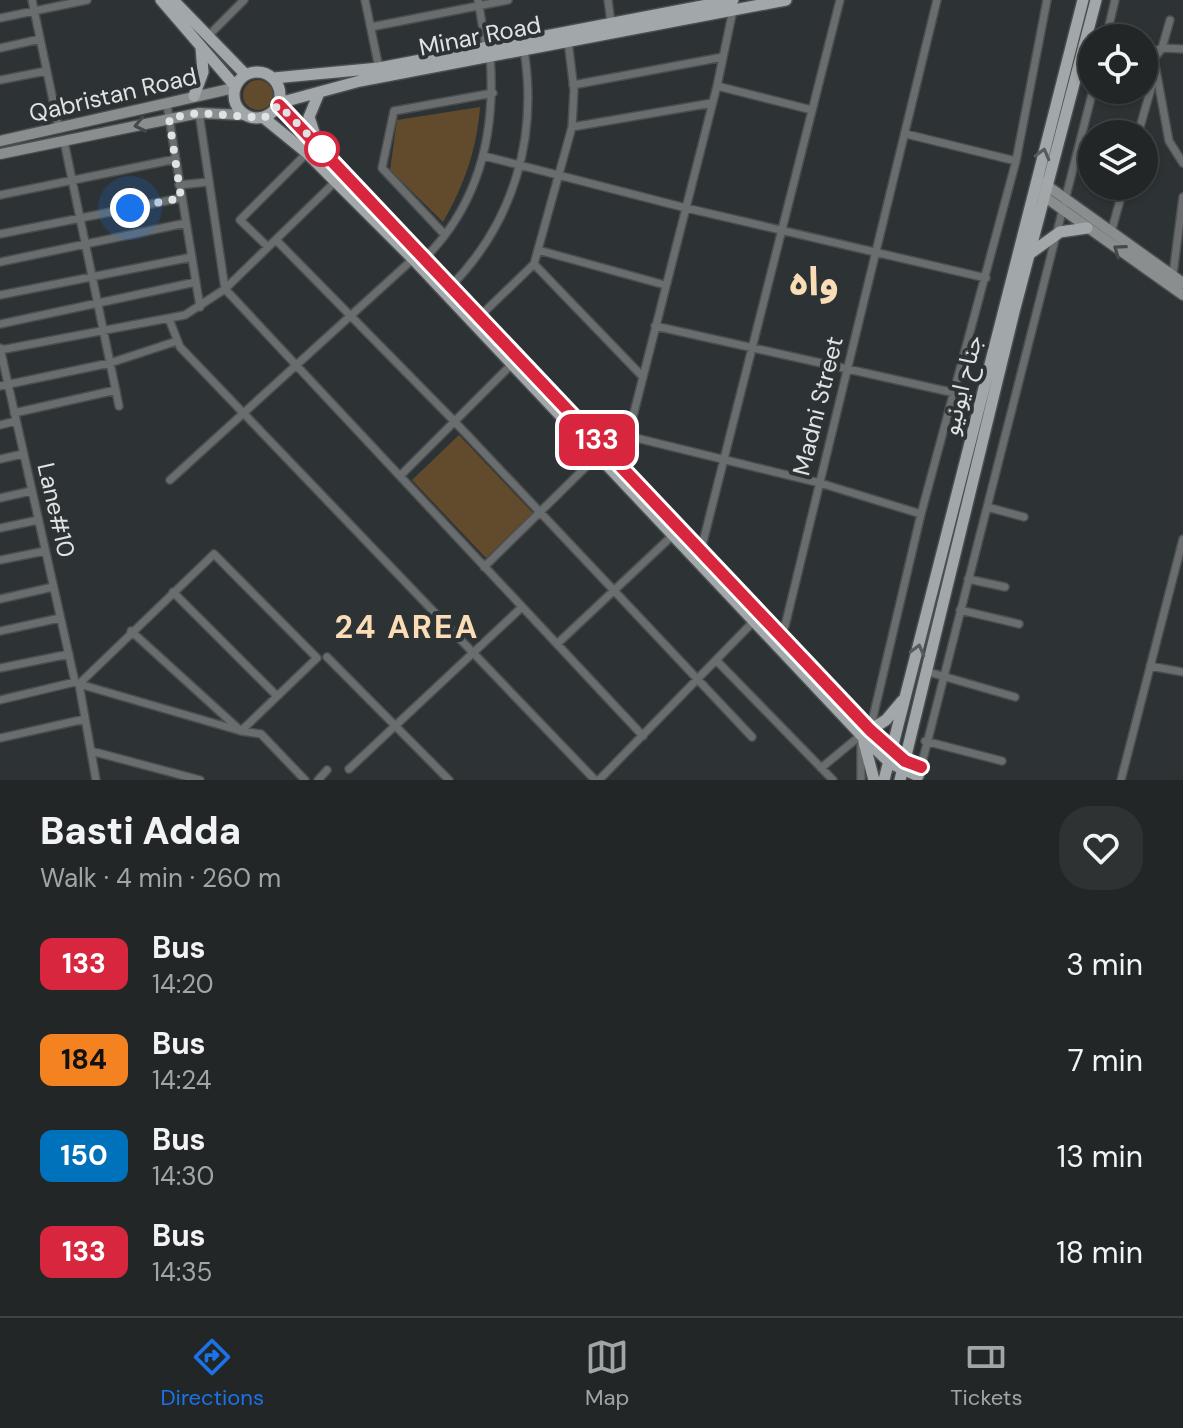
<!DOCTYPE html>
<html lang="en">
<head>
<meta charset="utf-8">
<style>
	body { margin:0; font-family:"DM Sans","Noto Sans Arabic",sans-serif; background:#2e3233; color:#f1f3f6; height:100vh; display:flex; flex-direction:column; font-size:30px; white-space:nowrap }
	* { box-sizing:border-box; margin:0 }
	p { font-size:26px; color:#a2a5a7 }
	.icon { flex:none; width:44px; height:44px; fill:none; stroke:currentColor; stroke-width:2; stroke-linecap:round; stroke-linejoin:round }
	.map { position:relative; height:780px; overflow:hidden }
	.side { display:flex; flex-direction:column; background:#222627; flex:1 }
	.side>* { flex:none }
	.badge { padding:0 16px; border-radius:12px; font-size:28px; line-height:52px }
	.buttons { position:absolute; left:1078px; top:24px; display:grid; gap:16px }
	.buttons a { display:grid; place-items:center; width:80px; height:80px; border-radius:50%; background:#222627; box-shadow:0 2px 6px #0004,0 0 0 2px #3f4344; font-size:40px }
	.you { position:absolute; width:40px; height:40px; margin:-20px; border:6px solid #fff; border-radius:50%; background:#1a73e8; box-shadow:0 0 0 12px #1a73e833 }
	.map>.badge { position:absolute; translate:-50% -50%; box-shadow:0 0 0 4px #fff }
	.round { display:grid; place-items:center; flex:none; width:84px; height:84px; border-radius:32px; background:#2e3233 }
	.head { display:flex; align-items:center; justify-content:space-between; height:136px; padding:0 40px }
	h1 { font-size:38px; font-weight:800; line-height:60px }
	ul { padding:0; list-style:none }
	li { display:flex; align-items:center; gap:24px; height:96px; padding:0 40px }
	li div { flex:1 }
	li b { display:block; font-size:30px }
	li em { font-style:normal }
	li .badge { min-width:88px; font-weight:700; text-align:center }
	.menu { display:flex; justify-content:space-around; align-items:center; height:112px; border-top:2px solid #3f4344; background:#222627; font-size:22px; color:#a2a5a7 }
	.menu a { display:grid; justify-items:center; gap:4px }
	.menu .active { color:#1a73e8 }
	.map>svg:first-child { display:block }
	.green { fill:#624b2d }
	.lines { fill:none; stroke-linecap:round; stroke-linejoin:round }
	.street-casing { stroke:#4a4e50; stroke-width:10 }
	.secondary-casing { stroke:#4a4e50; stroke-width:13 }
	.primary-casing { stroke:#4a4e50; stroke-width:14 }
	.street { stroke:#6a6d6d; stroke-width:7 }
	.secondary { stroke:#8a8e8f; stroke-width:10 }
	.primary { stroke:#a2a7a9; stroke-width:11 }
	.oneway { stroke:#44494b }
	.oneway2 { stroke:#565b5d }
	.line-casing { stroke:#fff; stroke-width:18 }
	.line { stroke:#d7263d; stroke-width:12 }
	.walk { stroke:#e0e3e4; stroke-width:8; stroke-dasharray:0 14.4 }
	.stop-dot { fill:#fff; stroke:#d7263d; stroke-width:4 }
	.labels { text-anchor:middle; stroke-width:8; stroke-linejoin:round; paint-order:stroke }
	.street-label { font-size:24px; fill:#e0e3e4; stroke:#2d3234 }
	.district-label { font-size:32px; font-weight:bold; letter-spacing:2px; fill:#fadcb6; stroke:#2d3234 }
	.town-label { font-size:40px; font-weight:bold; fill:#fadcb6; stroke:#2d3234 }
</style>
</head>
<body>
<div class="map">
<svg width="1183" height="780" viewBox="0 0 1183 780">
	<rect width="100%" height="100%" fill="#2d3234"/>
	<!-- green -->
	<path class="green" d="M243 95a15 15 0 1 1 30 0a15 15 0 1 1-30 0Z
		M480 107C477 149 464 186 443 222L390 170 397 120Z
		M459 435 533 513 486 558 412 480Z"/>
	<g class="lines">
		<defs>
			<path id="street" d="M32 0 59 129
				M365 0 379 68
				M478 0 486 47
				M608 0 611 22
				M0 18 87 0
				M371 27 508 0
				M207 37 244 0
				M1106 38 1115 0
				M0 48 40 39
				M1144 54 1154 59 1169 141 1183 163
				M1145 55 1162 48 1183 49
				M1154 59 1162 48 1170 20
				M0 80 46 71
				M573 85 723 57
				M717 86 812 110
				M167 105 200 307
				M199 113 225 289 643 736
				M572 127 712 103
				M906 134 1016 161
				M1138 134 1156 71
				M64 141 119 406
				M484 156 686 208 986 278
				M179 185 208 182
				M0 195 176 159
				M1112 229 1124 186
				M0 234 181 198
				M445 235 382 168 394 111 493 93
				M277 241 456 423 752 737
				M268 247 240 220 307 153
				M538 250 665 285
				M426 257C480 202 496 131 490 56
				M0 262 186 223
				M534 264 642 376
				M1173 274 1183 197
				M452 285C514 221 538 137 524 50
				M0 295 192 257
				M481 315 534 264 572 127 574 90 568 41
				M169 319 180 347 595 780
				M0 324 196 282
				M655 326 955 393
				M0 348 75 682
				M0 350 185 315 225 289 336 181
				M0 386 110 363 177 341
				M14 413 116 390
				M0 425 16 421
				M628 436 820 483 921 514
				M0 459 23 454
				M617 463 628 436 717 86 733 10
				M400 476 512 364
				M170 480 413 259
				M0 498 31 491
				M987 507 1024 517
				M0 528 38 520
				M701 550 840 0
				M0 560 45 551
				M484 567 597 456
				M968 579 1005 587
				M173 592 277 696
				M0 599 53 587
				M960 610 1019 624
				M0 631 60 618
				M131 631 241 731 261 734 305 780
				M776 636 785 626 937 0
				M557 644 673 535
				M327 657 449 780
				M716 660 833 780
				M1150 666 1183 672
				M0 668 69 654
				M925 671 1015 697
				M0 700 75 682 79 684 241 731 317 658 214 554 79 684 96 780
				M870 730 921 514 1016 161 1047 0
				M0 738 85 719
				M925 741 1002 761
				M861 745V780
				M91 751 200 780
				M821 768 861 735
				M349 769 522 607
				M920 771 1093 90
				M318 780 327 770
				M599 780 753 622
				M1121 780 1183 539"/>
			<path id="secondary" d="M0 141 234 88
				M0 154 199 113 245 115
				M1042 182 1183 283
				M1038 192 1183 295"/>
			<path id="primary" d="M161 0 235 86
				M173 0 245 74
				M234 95a23 23 0 1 1 46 0a23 23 0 1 1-46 0Z
				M274 78 379 68 733 0
				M194 96 203 72 201 47
				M279 103 360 81 786 0
				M279 105 870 730 905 761 921 767
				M264 118 307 153 413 259 861 735 890 763 918 776
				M316 139 309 117 319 93
				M1028 255 1060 232 1087 228
				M870 730 886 720 902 701
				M864 742 874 780
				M884 780 1083 0
				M900 780 1014 312 1096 0"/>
		</defs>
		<!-- street casing -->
		<use href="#street" class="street-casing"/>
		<!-- secondary casing -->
		<use href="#secondary" class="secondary-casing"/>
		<!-- primary casing -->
		<use href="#primary" class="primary-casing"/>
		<!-- street -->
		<use href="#street" class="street"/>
		<!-- secondary -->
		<use href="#secondary" class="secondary"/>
		<!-- primary -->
		<use href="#primary" class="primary"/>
	</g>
	<!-- one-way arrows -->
	<defs><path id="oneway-chevron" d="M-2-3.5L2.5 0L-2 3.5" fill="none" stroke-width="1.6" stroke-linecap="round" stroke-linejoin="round" transform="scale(2)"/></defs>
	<g class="oneway">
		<use href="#oneway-chevron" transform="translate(140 125) rotate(168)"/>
		<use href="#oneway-chevron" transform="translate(1119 250) rotate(-145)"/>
	</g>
	<g class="oneway2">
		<use href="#oneway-chevron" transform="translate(1043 154) rotate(-75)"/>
		<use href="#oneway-chevron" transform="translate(918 650) rotate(-75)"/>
	</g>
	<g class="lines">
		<defs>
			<path id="line" d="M279 105 870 730 905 761 921 767"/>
		</defs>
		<!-- line casing -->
		<use href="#line" class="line-casing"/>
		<!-- line -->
		<use href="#line" class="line"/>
		<!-- walk -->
		<path class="walk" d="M130 208 181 198 169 118 199 113 264 118 279 105 322 149"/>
	</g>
	<!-- markers -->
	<circle class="stop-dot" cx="322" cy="149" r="16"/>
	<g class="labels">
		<!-- street labels -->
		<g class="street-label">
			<text transform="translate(480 36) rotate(-11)" y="8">Minar Road</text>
			<text transform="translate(113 95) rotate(-13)" y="8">Qabristan Road</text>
			<text transform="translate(962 385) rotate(-76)" y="8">جناح ایونیو</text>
			<text transform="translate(818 406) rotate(-76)" y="8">Madni Street</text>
			<text transform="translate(56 510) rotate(77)" y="8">Lane#10</text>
		</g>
		<!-- district labels -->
		<g class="district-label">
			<text x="407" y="638">24 AREA</text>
		</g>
		<!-- town labels -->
		<g class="town-label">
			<text x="814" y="295">واہ</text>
		</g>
	</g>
</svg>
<div class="buttons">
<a><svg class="icon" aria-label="locate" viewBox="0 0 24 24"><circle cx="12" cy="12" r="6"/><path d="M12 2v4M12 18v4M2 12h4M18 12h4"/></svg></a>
<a><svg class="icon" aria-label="layers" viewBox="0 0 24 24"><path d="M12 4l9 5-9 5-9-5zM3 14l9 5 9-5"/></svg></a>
</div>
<div class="you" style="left:130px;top:208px"></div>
<b class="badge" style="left:597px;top:440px;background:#d7263d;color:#fff">133</b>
</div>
<section class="side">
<div class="head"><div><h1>Basti Adda</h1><p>Walk · 4 min · 260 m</p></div><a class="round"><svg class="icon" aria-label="heart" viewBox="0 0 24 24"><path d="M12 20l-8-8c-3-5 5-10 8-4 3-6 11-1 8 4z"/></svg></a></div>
<ul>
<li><span class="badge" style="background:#d7263d;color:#fff">133</span><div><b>Bus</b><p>14:20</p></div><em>3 min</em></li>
<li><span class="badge" style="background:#f58220;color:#111">184</span><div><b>Bus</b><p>14:24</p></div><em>7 min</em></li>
<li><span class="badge" style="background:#0072bc;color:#fff">150</span><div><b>Bus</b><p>14:30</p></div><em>13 min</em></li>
<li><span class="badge" style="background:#d7263d;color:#fff">133</span><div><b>Bus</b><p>14:35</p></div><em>18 min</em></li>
</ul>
</section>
<nav class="menu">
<a class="active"><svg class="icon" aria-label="directions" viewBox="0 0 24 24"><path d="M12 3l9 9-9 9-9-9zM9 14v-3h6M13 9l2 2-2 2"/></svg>Directions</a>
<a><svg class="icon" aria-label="map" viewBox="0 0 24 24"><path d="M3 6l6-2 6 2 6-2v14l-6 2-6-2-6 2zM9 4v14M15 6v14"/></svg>Map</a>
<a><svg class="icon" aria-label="tickets" viewBox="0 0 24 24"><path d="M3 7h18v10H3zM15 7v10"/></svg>Tickets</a>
</nav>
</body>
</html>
